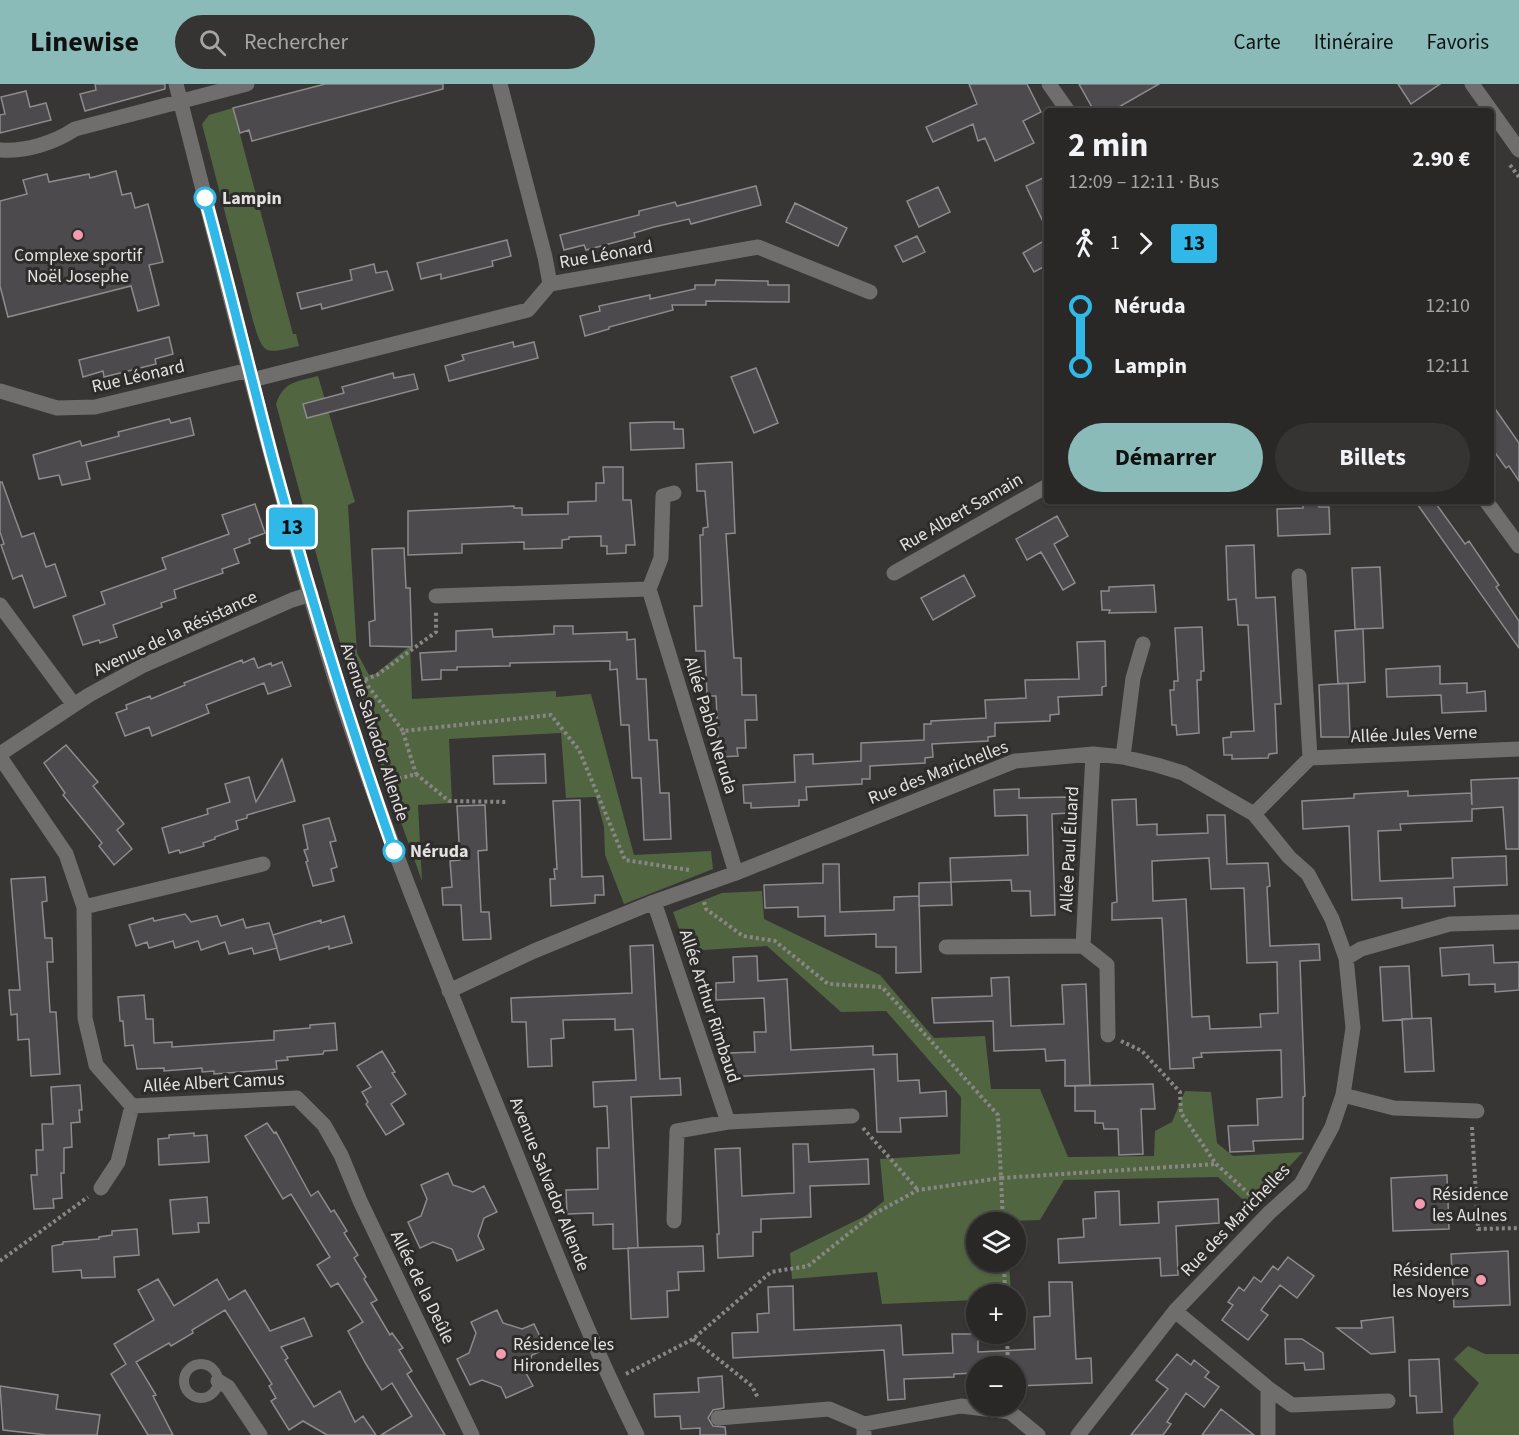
<!DOCTYPE html>
<html lang="fr">
<head>
<meta charset="utf-8">
<style>
	body { margin:0; font-family:"Source Sans 3",sans-serif; background:#353433; color:#f1f3f6; height:100vh; display:flex; flex-direction:column; font-size:22px; white-space:nowrap }
	* { box-sizing:border-box; margin:0 }
	p { font-size:20px; color:#a5a6a7 }
	.icon { flex:none; width:33px; height:33px; fill:none; stroke:currentColor; stroke-width:2; stroke-linecap:round; stroke-linejoin:round }
	.map { position:relative; flex:1; overflow:hidden }
	.side { position:absolute; left:1044px; top:24px; width:450px; height:396px; display:flex; flex-direction:column; background:#292827; border-radius:6px; box-shadow:0 2px 4px #0004,0 0 0 2px #454444 }
	.side>* { flex:none }
	.badge { padding:0 12px; border-radius:4px; font-size:21px; line-height:39px }
	.fabs { position:absolute; left:966px; top:1128px; display:grid; gap:12px }
	.fabs a { display:grid; place-items:center; width:60px; height:60px; border-radius:50%; background:#292827; box-shadow:0 2px 4px #0004,0 0 0 2px #454444; font-size:30px }
	.map>.badge { position:absolute; translate:-50% -50%; box-shadow:0 0 0 3px #fff }
	.legs { display:flex; align-items:center; gap:9px; height:66px; padding:0 24px; font-size:20px }
	.legs p { margin-inline-start:auto }
	.summary { display:flex; align-items:center; justify-content:space-between; height:102px; padding:0 24px }
	h1 { font-size:33px; font-weight:700; line-height:45px }
	.button { display:flex; gap:12px; margin-top:auto; padding:12px 24px }
	.button a { flex:1; height:69px; border-radius:36px; background:#8bbbb9; color:#111; font-size:24px; font-weight:700; line-height:69px; text-align:center }
	.button a+a { background:#353433; color:#f1f3f6 }
	ul { padding:0 24px; list-style:none }
	li { display:flex; align-items:center; gap:21px; height:60px; font-size:22px }
	li i { display:grid; place-items:center; width:9px; height:100%; margin:0 8px; background:currentColor }
	li i::after { content:''; width:15px; height:15px; margin:-8px; border:4px solid; border-radius:50%; background:#292827 }
	li p { margin-inline-start:auto }
	li:first-child i { background:linear-gradient(#0000 50%,currentColor 0) }
	li:last-child i { background:linear-gradient(currentColor 50%,#0000 0) }
	header { display:flex; align-items:center; gap:36px; box-sizing:border-box; height:84px; padding:0 30px; background:#8bbbb9; color:#111 }
	header strong { font-size:28px }
	nav { display:flex; gap:33px; margin-inline-start:auto; font-size:21px }
	.search { width:420px; height:54px; background:#353433; display:flex; align-items:center; gap:15px; box-sizing:border-box; padding:0 21px; border-radius:33px; color:#a5a6a7; font-size:22px }
	.map>svg:first-child { display:block }
	.green { fill:#516541 }
	.building { fill:#4c4a4c; stroke:#8d8b8d; stroke-width:1.5; fill-rule:evenodd }
	.lines { fill:none; stroke-linecap:round; stroke-linejoin:round }
	.path { stroke:#888786; stroke-width:4; stroke-dasharray:3 3; stroke-linecap:butt }
	.lane { stroke:#6f6e6d; stroke-width:10 }
	.street { stroke:#6f6e6d; stroke-width:15 }
	.line-1-casing { stroke:#fff; stroke-width:14 }
	.line-1 { stroke:#30b8e8; stroke-width:9 }
	.stop-1-dot { fill:#fff; stroke:#30b8e8; stroke-width:3 }
	.poi-dot { fill:#f29aae; stroke:#2d2c2a; stroke-width:2 }
	.labels { text-anchor:middle; stroke-width:6; stroke-linejoin:round; paint-order:stroke }
	.stop-label { font-size:18px; font-weight:bold; fill:#e3e2e1; stroke:#2d2c2a; text-anchor:start }
	.street-label { font-size:18px; fill:#e3e2e1; stroke:#2d2c2a }
	.poi-label { font-size:18px; fill:#e3e2e1; stroke:#2d2c2a; text-anchor:start }
</style>
</head>
<body>
<header>
<strong>Linewise</strong>
<div class="search"><svg class="icon" aria-label="search" viewBox="0 0 24 24"><circle cx="10" cy="10" r="6"/><path d="M15 15l6 6"/></svg>Rechercher</div>
<nav><a>Carte</a><a>Itinéraire</a><a>Favoris</a></nav>
</header>
<div class="map">
<svg width="1519" height="1351" viewBox="0 0 1519 1351">
	<rect width="100%" height="100%" fill="#373634"/>
	<!-- green -->
	<path class="green" d="M233 24 293 250H296L299 262C264 270 264 272 253 237L202 40 209 31Z
		M318 292 355 418 348 421 357 569 369 591 375 590 410 562 412 615 556 607V613L591 610 634 771 711 767 713 785 624 820 605 771 604 743 596 713 566 714 561 649 449 655 452 719 418 721 422 797 350 596 276 320C284 297 296 298 318 292Z
		M762 807 764 835 880 891 934 954 985 952 991 1005H1040L1068 1073 1154 1072 1155 1047 1172 1038 1185 1007 1211 1008 1217 1059 1233 1072 1303 1068 1251 1123 1218 1093 1064 1096 1040 1136 976 1138V1178H1009L1011 1210H976V1216L882 1220 877 1188 792 1195 790 1169 865 1132 884 1117 880 1075 960 1070 961 1013 886 927 841 928 767 862 687 867 673 828 722 809Z
		M1468 1262 1485 1270H1519V1351H1454L1453 1335 1479 1299 1454 1275Z"/>
	<!-- building -->
	<path class="building" d="M95 0H165V5L85 27 80 10 96 6Z
		M325 0H443V5L252 57 249 46 240 49 233 24Z
		M969 0H1027L1041 28 1023 37 1034 59 995 77 985 54 978 57 973 40 933 58 926 43 977 20Z
		M1079 0H1159L1112 27H1094Z
		M1398 0H1440L1411 20Z
		M26 7 30 23 46 19 51 36 0 49V31L5 30 1 13Z
		M116 87 122 111 131 109 135 124 148 120 163 178 149 181 159 221 138 227 131 202 8 233 0 202V117L27 110 23 96 47 90 49 98 89 90 90 94Z
		M1047 92V146L1026 102Z
		M756 102 761 121 691 140 689 135 654 143 634 149 635 153 586 166 584 161 564 166 560 151 639 131V127L675 118 677 122Z
		M938 103 950 128 919 143 907 117Z
		M795 119 847 144 838 162 786 138Z
		M917 152 925 168 903 178 895 162Z
		M1047 155V181L1034 188 1023 169Z
		M507 156 511 172 492 177 493 182 441 195V190L421 195 417 179Z
		M374 180 376 189 387 187 393 206 322 225 321 220 301 225 297 209 352 196 350 186Z
		M716 196 768 197V201H789V218L706 217V221H672L673 226 609 243V245L585 252 580 232 600 227 599 222 650 211V215L695 205V201H715Z
		M169 253 173 270 155 275 156 280 104 293 103 287 83 293 79 276Z
		M513 258 514 263 534 258 538 274 449 297 445 282 464 276 462 271Z
		M756 284 778 339 754 349 731 293Z
		M393 289 394 294 414 290 418 305 307 334 303 320 344 309 342 303Z
		M1491 319 1519 359V397L1509 382 1506 384 1491 363Z
		M190 334 194 351 86 378 90 395 62 401 59 391 39 395 33 371 80 357 82 362 119 352 118 348 169 335 171 339Z
		M656 338H674V345H683L684 364 631 366 630 339Z
		M732 378 735 449 726 450 734 574H741L742 611H756L757 636H745L746 664H737L738 672 719 673 716 612H707L705 567H696L694 522H702L700 451H703V444L708 443 705 407H697L696 380Z
		M603 383H623V416H631L635 461H626V469L607 470V462H601V452L569 453V455L562 456V464L524 465V458L462 460V469L408 471V427L514 422V424H522V431L568 430V418L596 417V399H604Z
		M0 398H2L22 453 34 449 46 483 55 480 66 512 34 524 22 491 13 495 1 461 4 460 0 448Z
		M1303 417H1319V423H1329L1330 450 1278 452 1277 425 1303 424Z
		M1415 417H1434L1465 460 1469 457 1499 501 1496 503 1519 537V564Z
		M255 420 265 449 249 455 250 459 234 465 239 479 222 485 223 489 174 506 176 514 161 519 162 523 113 541 117 553 100 559 99 556 83 561 73 532 105 520 101 508 166 485 162 474 229 450 222 431Z
		M1057 432 1068 452 1054 460 1075 499 1063 506 1041 468 1027 476 1016 455Z
		M1254 461 1256 514 1275 513 1281 620H1275L1277 669 1269 670 1268 674 1232 675V671H1224L1223 654 1231 653V648L1254 647 1248 541H1238L1236 515 1228 516 1226 462Z
		M404 464 406 504H410L412 563 370 562 369 538 375 536 372 465Z
		M1380 483 1383 544 1355 545 1352 484Z
		M964 491 975 512 933 536 921 514Z
		M1154 501 1156 528 1109 529 1110 526H1102L1101 507H1109V503Z
		M554 542H573V550L627 548V556L635 555 637 595H646L649 656H657L660 709H669L671 755 644 756 641 694H632L629 641H621L617 585 610 586V577L510 579V582L457 583V586H441V595L422 596 420 569 456 567V547L492 545 493 553 517 552 554 550Z
		M1202 543 1204 587H1201V596H1197L1199 649 1177 651 1176 641H1172L1170 606H1174V597H1178L1175 544Z
		M1363 545 1365 598 1338 600 1335 547Z
		M1105 557 1106 602 1102 603V611L1058 613 1059 630 1050 631V637L995 639V652L988 653V657L932 660 933 673 925 674V679L870 682V695H862V700L806 703 807 716H799V722L751 724V719H744L743 701 795 698 794 671 813 670V680L861 677V659L924 656V640H931V637L986 634 985 616 1026 614 1025 596 1079 595 1077 558Z
		M254 574 258 584 271 579 272 582 282 578 291 602 268 610 264 599 206 621 209 629 152 652 149 643 125 652 116 629 127 625 126 621 150 612 151 615 185 601 184 599 242 576 243 579Z
		M1440 582V600L1467 599V609L1485 607 1486 627 1442 629 1441 611 1387 613 1386 585Z
		M1348 599 1350 653H1321L1319 601Z
		M66 661 98 698 93 702 124 740 117 746 132 765 114 781 99 762 102 759 63 711 65 709 44 679Z
		M545 670 546 699 494 700 493 672Z
		M282 675 295 717 247 731V734L236 737 238 745 215 753V755L203 759 204 762 180 769 179 766 169 769 162 744 208 730 207 725 230 718 225 700 249 693 256 718Z
		M1519 694V765H1506L1503 723 1472 725V737L1400 740 1401 746 1378 747 1380 797 1453 794 1452 774 1506 772 1507 801 1454 803 1455 822 1402 824V814L1352 816 1349 742 1303 745 1302 717 1354 714V710L1408 707V712L1471 709 1472 721 1471 696Z
		M1019 705V714L1069 713V729L1052 730 1055 831 1031 832 1030 807H1012L1011 796 951 798 950 774 1028 771 1027 731 995 732 994 706Z
		M1136 715 1137 741 1157 740V751L1208 749 1207 731H1225L1227 780 1268 779 1270 802 1267 803 1270 862 1319 860 1320 876 1300 877 1305 1012 1303 1013V1055L1253 1057 1254 1067 1230 1068 1228 1042 1258 1041 1257 1015 1282 1013 1281 966 1201 969 1202 973 1193 974 1194 984 1170 985 1162 834 1112 836V819L1117 818 1112 716ZM1209 774 1211 805 1244 804 1247 879 1277 878 1278 929 1260 930 1261 943 1210 945 1209 932 1192 933 1186 815 1153 817 1152 777Z
		M580 716 582 793 603 792 604 811H595V819L551 822 550 795H555L554 785H557L553 717Z
		M485 721 487 766 478 767 481 828H489L491 855 463 856 461 821H443L442 804 452 803 450 777 460 776 457 722Z
		M329 734 336 757 330 758 337 783 331 785 334 797 313 802 306 778 308 777 304 766 308 765 303 741Z
		M823 780H839L840 828 894 826V813L919 812 921 888 896 889V863H876V850L825 852V832L798 833V823L765 824 764 801 823 799Z
		M45 793 47 817 42 818 45 854H52L53 878H47L50 928H56L60 990 31 992 29 955 18 956 17 930 11 931 9 906H20L11 795Z
		M951 798 952 821 919 822V799Z
		M185 830 191 838 217 832 221 842 243 835 246 844 269 839 277 864 254 870 252 864 229 870 225 858 201 866 198 857 175 864 173 857 149 864 147 858 136 862 129 841 153 834 154 837Z
		M344 832 352 859 329 865V862L280 876 273 851 321 836V839Z
		M653 861 660 995 680 994 681 1011 631 1013 638 1164 613 1165V1140L593 1141V1129L567 1130 566 1106 598 1105 597 1064H609L607 1022 594 1023 593 998 636 996 633 945 615 946V935L563 936 564 954 551 955 552 982 528 983 526 938H512L511 914 632 909 630 862Z
		M1493 861 1494 879 1519 878V906L1495 908V900L1469 901V890L1442 892 1440 864Z
		M757 872 758 897 787 895 791 966 873 962V971L897 970 898 997 919 996 920 1009 946 1007 947 1032 900 1034 901 1048H877L874 985 729 993V969L755 968 754 948H766L764 914 716 916V899L734 898 733 873Z
		M1409 882 1412 935 1383 937 1380 883Z
		M1009 893 1011 942 1064 940 1062 901 1086 900 1090 1001 1065 1002V976L1046 977 1045 965 994 967 993 937 934 939 932 914 992 912 991 894Z
		M144 911 146 935H153L154 959 172 958V963L274 956V947L310 944V941L335 939 337 966 324 967 323 970 287 973 288 976 276 977 277 985 214 990V987L202 988V984L164 987V984L137 985 133 961 125 962 123 937H120L118 913Z
		M1431 934 1434 987 1405 988 1402 935Z
		M382 967 395 988 392 989 406 1010 391 1020 404 1040 386 1051 366 1020 368 1018 362 1008 371 1003 357 982Z
		M1153 1000 1155 1025H1141L1143 1070 1119 1071 1118 1045H1104L1103 1039H1095V1027H1075V1002Z
		M80 1001 82 1026H79L80 1038 71 1039 72 1063 64 1064V1089H61L62 1114 53 1115 54 1124 34 1125 31 1091H37L36 1066H43L42 1040H53L51 1003Z
		M267 1039 274 1049 276 1048 311 1112 318 1107 331 1128 334 1126 347 1147 344 1149 358 1171 354 1174 366 1193 364 1195 377 1216 371 1219 390 1251 392 1249 403 1264 399 1266 412 1287 407 1290 445 1351H381L412 1332 392 1299 382 1306 366 1280 348 1247 363 1238 338 1199 331 1203 317 1181 330 1173 291 1110 283 1115 245 1052Z
		M194 1049V1052L207 1051 209 1078 159 1081 158 1055 169 1054V1051Z
		M793 1060H808L809 1078 868 1075 869 1100 810 1102 811 1133 761 1135V1148H753V1172L718 1174 717 1150H719L715 1065 740 1064 742 1112 794 1109Z
		M448 1089 453 1101 473 1108 484 1102 497 1128 484 1134 478 1152 484 1165 457 1177 452 1165 433 1158 420 1164 408 1138 421 1132 427 1115 421 1101Z
		M1447 1091 1449 1145 1393 1147 1391 1094Z
		M1119 1107 1120 1141 1159 1139 1158 1118 1218 1115 1219 1139 1176 1142 1178 1191 1161 1192 1160 1174 1059 1179 1058 1155 1084 1153 1083 1135 1096 1134 1095 1108Z
		M207 1113 209 1139H198L199 1148 173 1150 170 1116Z
		M137 1145 139 1171 114 1173 115 1193 82 1194 81 1186 53 1188 52 1162 63 1160V1158L99 1155V1153L112 1151V1147Z
		M703 1162 704 1187 678 1188 679 1206 667 1207 668 1233 631 1235 628 1164Z
		M1508 1167 1510 1221 1454 1223 1451 1170Z
		M1288 1173 1314 1192 1297 1214 1280 1201 1261 1226 1268 1231 1248 1256 1222 1236 1233 1221 1228 1218 1239 1203 1244 1207 1254 1193 1261 1198 1273 1182 1278 1186Z
		M158 1195 174 1222 217 1195 229 1216 245 1206 270 1247 304 1234 312 1252 281 1263 288 1274 285 1276 314 1323 340 1307 355 1338 363 1332 376 1351H327L303 1337 289 1346 271 1317 276 1314 269 1302 272 1300 225 1226 192 1246 193 1249 171 1262 169 1259 136 1278 156 1311 153 1312 173 1351H148L111 1290 126 1280 114 1260 154 1236 138 1206Z
		M1049 1198H1072L1076 1275 1091 1274 1092 1299 1016 1302V1282H976V1289L954 1290V1293L904 1295 905 1315 888 1316 884 1266 733 1274 732 1249 758 1248 757 1230 769 1229 768 1203 793 1202 794 1246 901 1241 903 1271 953 1269 952 1250H978V1268L1035 1265 1034 1233 1050 1232Z
		M497 1226 503 1239 522 1245 534 1240 546 1265 532 1271 526 1289 533 1302 506 1314 501 1303 482 1296 470 1301 457 1275 469 1269 476 1249 471 1238Z
		M1393 1233 1395 1268 1371 1270 1337 1244H1362L1361 1237Z
		M1285 1255H1302L1323 1269 1324 1285 1305 1286 1304 1279 1286 1280Z
		M1177 1270 1191 1281 1194 1276 1209 1288 1205 1293 1219 1303 1204 1323 1186 1309 1167 1338 1171 1340 1163 1351H1131L1168 1305 1156 1296Z
		M1439 1275 1442 1328 1417 1329 1416 1312H1410L1409 1276Z
		M722 1292 724 1324 713 1326 708 1334 713 1342 725 1343 726 1351H700V1344L681 1345 680 1332 655 1333 654 1310 699 1308 698 1294Z
		M0 1302 58 1311 56 1325 100 1331 97 1351H47L3 1346Z
		M1221 1325 1254 1351H1202Z"/>
	<g class="lines">
		<!-- path -->
		<path class="path" d="M1510 81 1519 93
			M364 597 403 647 551 631 579 666 625 776 689 786
			M354 600 377 591 436 548V528
			M403 648 416 690
			M387 698 416 690 449 717 508 718
			M704 818 706 825 743 852 775 857 828 900 882 903 998 1031 1001 1094 1216 1080
			M1121 957 1142 967 1180 1008 1181 1029 1216 1080 1258 1118
			M1472 1043 1478 1145 1519 1144
			M863 1044 918 1106
			M0 1177 88 1113
			M1004 1178 1005 1210
			M1007 1250 1008 1282
			M693 1255 752 1302 758 1314
			M626 1290 693 1255 771 1188 808 1182 872 1131 918 1106 1001 1094 1003 1138"/>
		<!-- lane -->
		<path class="lane" d="M184 1297a17 17 0 1 1 34 0a17 17 0 1 1-34 0Z"/>
		<!-- street -->
		<path class="street" d="M176 0C228 202 276 405 338 604 386 755 447 900 507 1047 548 1149 588 1253 637 1351
			M500 0 545 173 550 200
			M1049 0 1068 27
			M1472 0 1519 66
			M0 66C25 68 54 59 75 45L247 0
			M252 296 528 226 550 200 758 163 870 208
			M0 307 57 324 95 323 249 286
			M674 409 663 412 661 474 649 505 736 789
			M1486 417 1519 462
			M894 489 1047 402
			M1299 492 1310 674
			M436 512 649 505
			M0 521 74 621
			M0 670 89 611 142 582 292 516 311 510
			M0 673 66 770 84 823 85 934 96 981 132 1022 297 1014 324 1041 341 1071 360 1117 472 1351
			M1123 673 1133 594 1143 560
			M1254 730 1310 674 1519 665
			M654 818 728 1038 677 1047 674 1137
			M84 823 263 780
			M1083 862 1093 670
			M946 863 1083 862 1107 881 1108 951
			M1346 874 1361 865 1450 840 1519 838
			M449 907 534 867 654 818 736 789 1015 677 1093 670 1123 673 1157 681 1183 689 1254 730 1289 773 1308 790 1332 835 1346 874 1353 944 1343 1011 1332 1043 1301 1100 1269 1129 1175 1227 1078 1351
			M1343 1011 1394 1024 1477 1027
			M728 1038 852 1032
			M101 1104 118 1078 132 1022
			M1175 1227 1268 1304 1292 1321 1388 1317
			M218 1297 228 1303 260 1351
			M718 1334 829 1325 864 1340
			M864 1351V1340L961 1322 1010 1328 1038 1351
			M1268 1351V1304"/>
	</g>
	<g class="lines">
		<defs>
			<path id="line-1" d="M205 114C229 201 250 290 273 377 309 509 349 639 394 767"/>
		</defs>
		<!-- line-1 casing -->
		<use href="#line-1" class="line-1-casing"/>
		<!-- line-1 -->
		<use href="#line-1" class="line-1"/>
	</g>
	<!-- markers -->
	<g class="stop-1-dot">
		<circle cx="205" cy="114" r="10"/>
		<circle cx="394" cy="767" r="10"/>
	</g>
	<g class="poi-dot">
		<circle cx="78" cy="151" r="6"/>
		<circle cx="1420" cy="1120" r="6"/>
		<circle cx="1481" cy="1196" r="6"/>
		<circle cx="501" cy="1270" r="6"/>
	</g>
	<g class="labels">
		<!-- stop labels -->
		<g class="stop-label">
			<text x="222" y="120">Lampin</text>
			<text x="410" y="773">Néruda</text>
		</g>
		<!-- street labels -->
		<g class="street-label">
			<text transform="translate(606 170) rotate(-10)" y="6">Rue Léonard</text>
			<text transform="translate(138 292) rotate(-13)" y="6">Rue Léonard</text>
			<text transform="translate(961 428) rotate(-30)" y="6">Rue Albert Samain</text>
			<text transform="translate(175 549) rotate(-25)" y="6">Avenue de la Résistance</text>
			<text transform="translate(711 641) rotate(73)" y="6">Allée Pablo Neruda</text>
			<text transform="translate(375 648) rotate(72)" y="6">Avenue Salvador Allende</text>
			<text transform="translate(1414 650) rotate(-2)" y="6">Allée Jules Verne</text>
			<text transform="translate(938 688) rotate(-21)" y="6">Rue des Marichelles</text>
			<text transform="translate(1069 765) rotate(-87)" y="6">Allée Paul Éluard</text>
			<text transform="translate(710 922) rotate(72)" y="6">Allée Arthur Rimbaud</text>
			<text transform="translate(214 998) rotate(-3)" y="6">Allée Albert Camus</text>
			<text transform="translate(550 1100) rotate(68)" y="6">Avenue Salvador Allende</text>
			<text transform="translate(1235 1136) rotate(-46)" y="6">Rue des Marichelles</text>
			<text transform="translate(423 1203) rotate(64)" y="6">Allée de la Deûle</text>
		</g>
		<!-- poi labels -->
		<g class="poi-label">
			<text x="78" y="177" text-anchor="middle">Complexe sportif<tspan x="78" dy="21">Noël Josephe</tspan></text>
			<text x="1432" y="1116">Résidence<tspan x="1432" dy="21">les Aulnes</tspan></text>
			<text x="1469" y="1192" text-anchor="end">Résidence<tspan x="1469" dy="21">les Noyers</tspan></text>
			<text x="513" y="1266">Résidence les<tspan x="513" dy="21">Hirondelles</tspan></text>
		</g>
	</g>
</svg>
<div class="fabs">
<a><svg class="icon" aria-label="layers" viewBox="0 0 24 24"><path d="M12 4l9 5-9 5-9-5zM3 14l9 5 9-5"/></svg></a>
<a>+</a>
<a>−</a>
</div>
<b class="badge" style="left:292px;top:443px;background:#30b8e8;color:#111">13</b>
<section class="side">
<div class="summary"><div><h1>2 min</h1><p>12:09 – 12:11 · Bus</p></div><b>2.90 €</b></div>
<div class="legs"><svg class="icon" aria-label="walk" viewBox="0 0 24 24"><circle cx="13" cy="4" r="2"/><path d="M13 8l-2 6 4 7M11 14l-3 7M7 12l3-4h3l4 4"/></svg>1<svg class="icon" aria-label="forward" viewBox="0 0 24 24"><path d="M9 5l7 7-7 7"/></svg><b class="badge" style="background:#30b8e8;color:#111">13</b></div>
<ul>
<li><i style="color:#30b8e8"></i><b>Néruda</b><p>12:10</p></li>
<li><i style="color:#30b8e8"></i><b>Lampin</b><p>12:11</p></li>
</ul>
<div class="button"><a>Démarrer</a><a>Billets</a></div>
</section>
</div>
</body>
</html>
